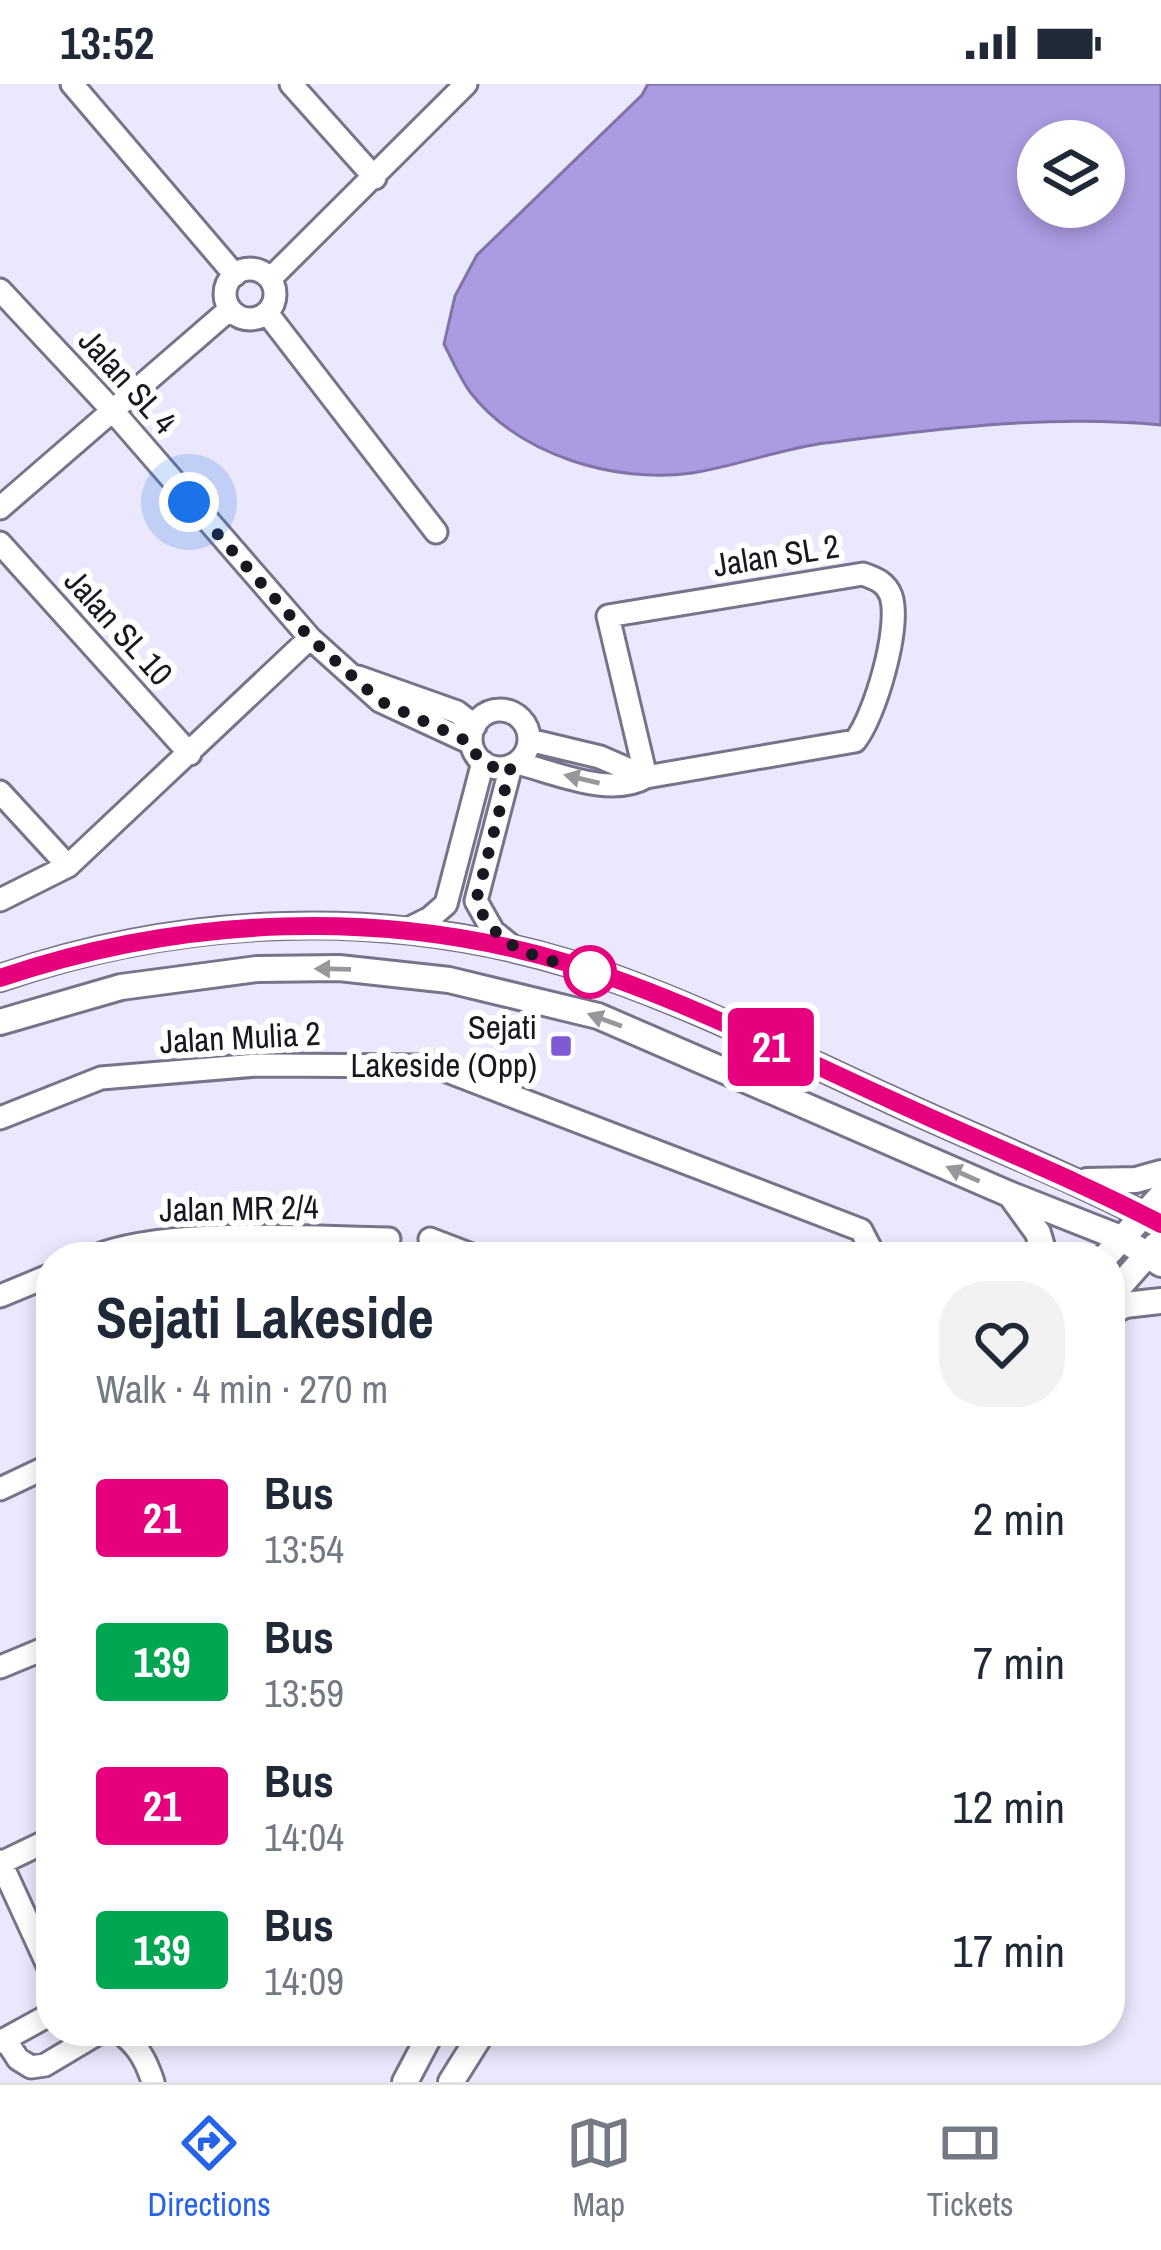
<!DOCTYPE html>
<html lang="en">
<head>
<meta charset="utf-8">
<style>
	body { margin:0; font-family:"Archivo Narrow",sans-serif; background:#f2f2f3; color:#1f2937; height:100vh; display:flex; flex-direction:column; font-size:45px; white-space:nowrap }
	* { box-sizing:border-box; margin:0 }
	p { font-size:39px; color:#747a83 }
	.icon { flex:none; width:66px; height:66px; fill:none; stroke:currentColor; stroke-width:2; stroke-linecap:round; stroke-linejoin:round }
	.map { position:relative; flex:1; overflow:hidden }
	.panel { position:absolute; left:36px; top:1158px; width:1089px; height:804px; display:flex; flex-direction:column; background:#fff; border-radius:48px; box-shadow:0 6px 18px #0003 }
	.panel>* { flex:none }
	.badge { padding:0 24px; border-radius:9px; font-size:42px; line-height:78px }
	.controls { position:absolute; left:1017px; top:36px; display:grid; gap:24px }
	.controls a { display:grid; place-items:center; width:108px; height:108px; border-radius:50%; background:#fff; box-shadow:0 6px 18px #0003; font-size:60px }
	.you { position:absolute; width:60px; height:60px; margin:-30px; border:9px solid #fff; border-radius:50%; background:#1a73e8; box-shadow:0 0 0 18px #1a73e833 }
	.map>.badge { position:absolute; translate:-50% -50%; box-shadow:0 0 0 6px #fff }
	.round { display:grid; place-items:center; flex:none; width:126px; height:126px; border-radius:48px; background:#f2f2f3 }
	.head { display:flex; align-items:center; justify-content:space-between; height:204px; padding:0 60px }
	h1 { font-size:57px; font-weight:700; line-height:90px }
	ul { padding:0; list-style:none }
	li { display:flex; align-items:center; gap:36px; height:144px; padding:0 60px }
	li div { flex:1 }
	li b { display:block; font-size:45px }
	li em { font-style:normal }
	li .badge { min-width:132px; font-weight:700; text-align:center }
	.status { display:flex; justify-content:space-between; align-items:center; height:84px; padding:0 60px; background:#fff; direction:ltr }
	.status svg { height:33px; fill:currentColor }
	.tab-bar { display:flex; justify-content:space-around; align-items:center; height:168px; border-top:3px solid #e0e1e3; background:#fff; font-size:33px; color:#747a83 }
	.tab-bar a { display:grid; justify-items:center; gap:6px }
	.tab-bar .active { color:#2563eb }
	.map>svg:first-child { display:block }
	.water { fill:#ab9be1; stroke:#7f73a7; stroke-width:3; fill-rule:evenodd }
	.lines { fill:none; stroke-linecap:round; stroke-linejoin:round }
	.minor-casing { stroke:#777389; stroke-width:27 }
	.major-casing { stroke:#777389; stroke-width:30 }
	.minor { stroke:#fff; stroke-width:21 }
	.major { stroke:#fff; stroke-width:24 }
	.oneway { fill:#98979b }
	.line-casing { stroke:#fff; stroke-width:27 }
	.line { stroke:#e6007e; stroke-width:18 }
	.walk { stroke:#191720; stroke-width:12; stroke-dasharray:0 21.6 }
	.stop-dot { fill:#fff; stroke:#e6007e; stroke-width:6 }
	.poi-dot { fill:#7f5ad4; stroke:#fff; stroke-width:4.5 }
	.labels { text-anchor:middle; stroke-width:12; stroke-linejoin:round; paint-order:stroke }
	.street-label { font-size:33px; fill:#191720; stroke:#fff }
	.poi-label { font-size:33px; fill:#191720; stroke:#fff; text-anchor:end }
</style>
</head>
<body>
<div class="status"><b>13:52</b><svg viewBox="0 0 49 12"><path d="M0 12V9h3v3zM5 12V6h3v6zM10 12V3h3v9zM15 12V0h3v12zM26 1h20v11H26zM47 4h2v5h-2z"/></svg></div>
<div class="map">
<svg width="1161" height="1998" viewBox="0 0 1161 1998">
	<rect width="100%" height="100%" fill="#ebe7fc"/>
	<!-- water -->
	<path class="water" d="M648 0H1161V341C1048 330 938 345 825 359 780 365 737 382 692 389 615 400 519 371 470 308 460 294 452 276 444 260L455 212 477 171 642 11ZM1038 57H1104V123H1038Z"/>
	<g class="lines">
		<defs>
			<path id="minor" d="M72 0 235 191
				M291 0 375 94
				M225 210a25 25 0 1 1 50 0a25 25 0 1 1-50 0Z
				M270 195 466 0
				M0 206 113 327 310 554 380 617 471 659
				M267 229 436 448
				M0 424 230 225
				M0 459 190 670
				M358 593 457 628 475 642
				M471 655a29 29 0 1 1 58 0a29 29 0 1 1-58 0Z
				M529 656 600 673 646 693
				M517 679C554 688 610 714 646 693L855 657C875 632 901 543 891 512 886 498 876 495 863 490L608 532 646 693
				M511 682 476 817 493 847 514 864
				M0 708 68 782
				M0 816 68 782 310 554
				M406 846 430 834 446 820 483 678
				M0 1034 101 994 257 981 434 982 861 1146 875 1173
				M430 1155 477 1173
				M93 1173C164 1143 309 1154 389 1155
				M0 1212 51 1191
				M0 1405 51 1381
				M0 1583 51 1562
				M0 1777 51 1888
				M1 1779 51 1755
				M118 1947C137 1960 146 1976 153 1998
				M5 1955 18 1975 31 1983 45 1981 102 1947
				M0 1958 51 1930"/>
			<path id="major" d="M0 894C183 831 385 823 571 880 680 914 786 968 889 1015 979 1057 1073 1093 1161 1140
				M0 938 121 903 257 885 339 884 449 896 598 932 1009 1110 1123 1155 1161 1180
				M1087 1097 1136 1096 1161 1089
				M1012 1113 1038 1149 1045 1173
				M1105 1173 1161 1112
				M1110 1213 1156 1161
				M1110 1229 1125 1221 1161 1217
				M405 1998 432 1947
				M451 1998 483 1947"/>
		</defs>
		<!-- minor casing -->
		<use href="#minor" class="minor-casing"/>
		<!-- major casing -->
		<use href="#major" class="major-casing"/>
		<!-- minor -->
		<use href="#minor" class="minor"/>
		<!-- major -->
		<use href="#major" class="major"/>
	</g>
	<!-- one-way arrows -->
	<defs><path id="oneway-solid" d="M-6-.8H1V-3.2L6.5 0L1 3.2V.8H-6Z" transform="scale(3)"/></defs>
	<g class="oneway">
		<use href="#oneway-solid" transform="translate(582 695) rotate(-167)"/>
		<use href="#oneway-solid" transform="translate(333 885) rotate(-179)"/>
		<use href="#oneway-solid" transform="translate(605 936) rotate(-160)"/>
		<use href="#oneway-solid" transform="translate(963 1090) rotate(-156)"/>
	</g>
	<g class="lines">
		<defs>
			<path id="line" d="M0 894C183 832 385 823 571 880 680 914 786 968 889 1015 979 1057 1073 1094 1161 1140"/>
		</defs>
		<!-- line casing -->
		<use href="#line" class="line-casing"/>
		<!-- line -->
		<use href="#line" class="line"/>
		<!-- walk -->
		<path class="walk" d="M189 418 310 554 380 617 471 659C477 679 491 687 511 682L476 817C501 876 549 872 602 892L590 888"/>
	</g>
	<!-- markers -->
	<circle class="stop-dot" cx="590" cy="888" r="24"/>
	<rect class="poi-dot" x="549" y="950" width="24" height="24" rx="6"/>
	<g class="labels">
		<!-- street labels -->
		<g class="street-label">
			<text transform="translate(128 297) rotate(48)" y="12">Jalan SL 4</text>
			<text transform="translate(776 471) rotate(-9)" y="12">Jalan SL 2</text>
			<text transform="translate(119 543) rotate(48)" y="12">Jalan SL 10</text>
			<text transform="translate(240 953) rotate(-3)" y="12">Jalan Mulia 2</text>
			<text transform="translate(239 1124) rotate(-1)" y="12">Jalan MR 2/4</text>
		</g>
		<!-- poi labels -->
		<g class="poi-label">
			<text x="537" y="955">Sejati<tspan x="537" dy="38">Lakeside (Opp)</tspan></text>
		</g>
	</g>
</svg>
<div class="controls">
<a><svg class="icon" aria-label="layers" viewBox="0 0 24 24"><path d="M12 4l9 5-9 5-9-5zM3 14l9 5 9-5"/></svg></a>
</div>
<div class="you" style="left:189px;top:418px"></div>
<b class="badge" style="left:771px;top:963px;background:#e6007e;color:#fff">21</b>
<section class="panel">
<div class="head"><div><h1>Sejati Lakeside</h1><p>Walk · 4 min · 270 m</p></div><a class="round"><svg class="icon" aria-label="heart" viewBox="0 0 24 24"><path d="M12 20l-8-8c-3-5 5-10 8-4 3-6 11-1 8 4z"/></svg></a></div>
<ul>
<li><span class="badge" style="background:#e6007e;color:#fff">21</span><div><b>Bus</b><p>13:54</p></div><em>2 min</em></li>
<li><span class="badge" style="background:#00a651;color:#fff">139</span><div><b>Bus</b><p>13:59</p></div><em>7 min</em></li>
<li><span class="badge" style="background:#e6007e;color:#fff">21</span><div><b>Bus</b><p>14:04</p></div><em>12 min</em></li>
<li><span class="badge" style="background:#00a651;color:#fff">139</span><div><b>Bus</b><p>14:09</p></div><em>17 min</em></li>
</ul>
</section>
</div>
<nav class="tab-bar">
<a class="active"><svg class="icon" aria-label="directions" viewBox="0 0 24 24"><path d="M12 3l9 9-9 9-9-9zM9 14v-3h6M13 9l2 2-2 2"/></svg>Directions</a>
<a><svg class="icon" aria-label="map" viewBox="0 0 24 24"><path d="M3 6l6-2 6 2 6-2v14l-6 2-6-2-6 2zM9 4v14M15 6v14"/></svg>Map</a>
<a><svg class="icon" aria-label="tickets" viewBox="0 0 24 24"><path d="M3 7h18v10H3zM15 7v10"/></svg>Tickets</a>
</nav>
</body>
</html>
